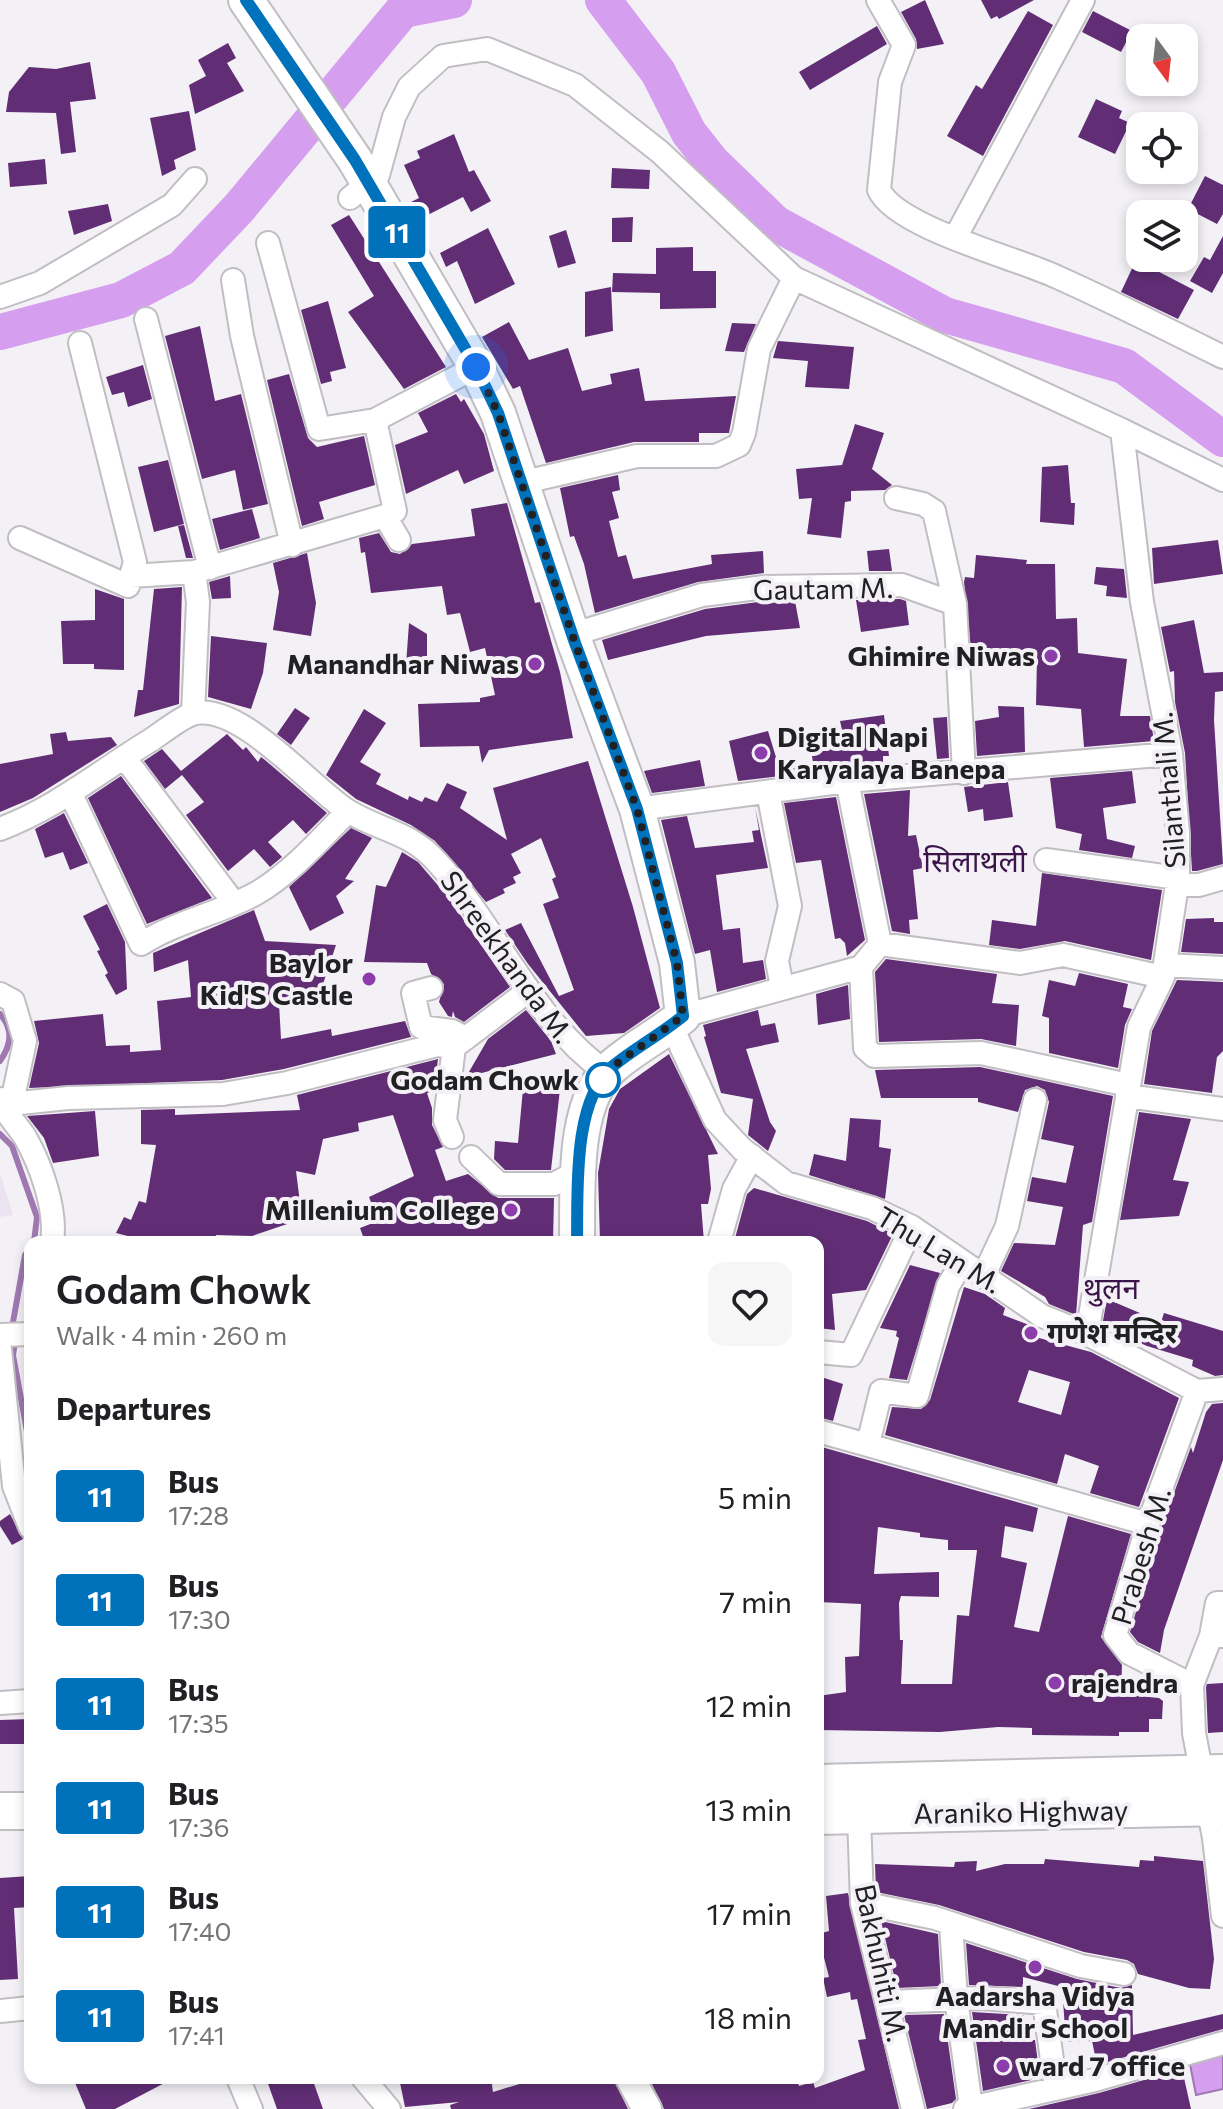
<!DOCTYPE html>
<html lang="en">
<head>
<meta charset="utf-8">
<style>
	body { margin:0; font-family:Commissioner,"Noto Sans Devanagari",sans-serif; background:#f6f6f6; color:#202124; height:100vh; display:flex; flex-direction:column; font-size:30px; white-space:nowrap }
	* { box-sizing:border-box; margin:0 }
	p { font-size:26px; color:#757577 }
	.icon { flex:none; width:44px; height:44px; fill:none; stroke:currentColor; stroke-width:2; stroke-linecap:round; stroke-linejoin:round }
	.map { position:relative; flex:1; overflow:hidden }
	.side { position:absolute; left:24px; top:1236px; width:800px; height:848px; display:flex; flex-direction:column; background:#fff; border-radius:16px; box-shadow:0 4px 12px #0003 }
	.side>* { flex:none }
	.badge { padding:0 16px; border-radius:6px; font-size:28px; line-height:52px }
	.needle { width:52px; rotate:165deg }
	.controls { position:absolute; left:1126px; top:24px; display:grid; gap:16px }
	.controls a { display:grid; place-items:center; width:72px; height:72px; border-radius:16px; background:#fff; box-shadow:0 4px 12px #0003; font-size:40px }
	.you { position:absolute; width:40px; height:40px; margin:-20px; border:6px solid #fff; border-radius:50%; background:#1a73e8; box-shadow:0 0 0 12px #1a73e833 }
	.map>.badge { position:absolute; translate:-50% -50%; box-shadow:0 0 0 4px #fff }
	h2 { padding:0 32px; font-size:30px; line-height:72px }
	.round { display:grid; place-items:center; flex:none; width:84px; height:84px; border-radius:16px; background:#f6f6f6 }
	.headline { display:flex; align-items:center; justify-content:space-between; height:136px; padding:0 32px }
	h1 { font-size:38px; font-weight:600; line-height:60px }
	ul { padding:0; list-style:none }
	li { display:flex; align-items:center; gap:24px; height:104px; padding:0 32px }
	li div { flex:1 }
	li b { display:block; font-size:30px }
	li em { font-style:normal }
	li .badge { min-width:88px; font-weight:700; text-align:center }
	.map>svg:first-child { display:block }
	.built { fill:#ebe3ef }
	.water { fill:#d59eee; stroke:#9f78b1; stroke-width:2 }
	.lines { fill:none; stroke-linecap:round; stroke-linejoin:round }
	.stream { stroke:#9f78b1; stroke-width:6 }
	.river { stroke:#d59eee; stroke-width:36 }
	.building { fill:#612e76; fill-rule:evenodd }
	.minor-casing { stroke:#c1bec3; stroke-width:26 }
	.tertiary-casing { stroke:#c1bec3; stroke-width:32 }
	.primary-casing { stroke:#c1bec3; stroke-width:38 }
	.trunk-casing { stroke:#c1bec3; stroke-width:40 }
	.minor { stroke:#fff; stroke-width:22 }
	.tertiary { stroke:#fff; stroke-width:28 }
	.primary { stroke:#fff; stroke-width:34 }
	.trunk { stroke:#fff; stroke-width:36 }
	.line-casing { stroke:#fff; stroke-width:18 }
	.line { stroke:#0072bc; stroke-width:12 }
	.walk { stroke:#212022; stroke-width:8; stroke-dasharray:0 14.4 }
	.poi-dot { fill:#8c3cab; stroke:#f4f1f6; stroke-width:3 }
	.stop-dot { fill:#fff; stroke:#0072bc; stroke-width:4 }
	.labels { text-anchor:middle; stroke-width:8; stroke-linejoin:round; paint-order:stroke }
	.street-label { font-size:28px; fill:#212022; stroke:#f4f1f6 }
	.poi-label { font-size:28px; font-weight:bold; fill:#212022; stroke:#f4f1f6; text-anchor:end }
	.stop-label { font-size:28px; font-weight:bold; fill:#212022; stroke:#f4f1f6; text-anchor:end }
	.neighbourhood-label { font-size:30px; fill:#3b154a; stroke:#f4f1f6 }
</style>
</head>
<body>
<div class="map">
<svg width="1223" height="2109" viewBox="0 0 1223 2109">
	<rect width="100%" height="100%" fill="#f4f1f6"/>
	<!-- built -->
	<path class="built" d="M0 1173 13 1215 0 1217Z"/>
	<!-- water -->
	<path class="water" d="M1223 2052V2089L1196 2095 1189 2059Z"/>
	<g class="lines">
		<!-- stream -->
		<path class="stream" d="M0 1014C14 1030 11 1045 0 1061
			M0 1134 12 1146 37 1217 34 1242
			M13 1322 25 1255 30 1248
			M15 1343 13 1355 30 1448"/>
		<!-- river -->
		<path class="river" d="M603 0 658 72 689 133 712 162 775 223 945 315 1124 366 1223 439
			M0 332 121 300 182 268 239 208 403 10 454 0"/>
	</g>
	<!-- building -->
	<path class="building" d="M925 0 944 44 917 49 916 39 901 12Z
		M981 0H1034L999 19 997 16 991 19Z
		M1028 11 1053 25 983 156 947 136 976 85 982 89Z
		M1093 11 1132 31 1121 52 1082 32Z
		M877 26 887 44 810 90 799 72Z
		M228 43 236 58 227 63 244 91 195 114 189 85 206 76 198 60Z
		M90 62 96 99 70 102 76 152 61 154 56 113 6 112 9 92 29 67 56 69Z
		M1096 99 1122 111 1119 118 1130 123 1115 154 1078 137Z
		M189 111 196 150 174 160 176 169 162 176 150 118Z
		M454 134 469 172 474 170 491 201 471 212 463 197 414 222 405 205 419 198 404 165 420 158 417 151Z
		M45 159 47 184 10 187 8 163Z
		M612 168 650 170 649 189 611 188Z
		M1205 176 1223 185V214L1217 224 1188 209Z
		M108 204 112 221 74 235 68 211Z
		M349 215 446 367 404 389 348 312 374 296 331 225Z
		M633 217 632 242H612V218Z
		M488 228 515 284 475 304 457 261 446 267 440 253Z
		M566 230 576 263 558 268 549 236Z
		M1223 236V273L1212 293 1190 281 1204 257 1210 260Z
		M693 247V271H716V308L660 309V293L612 292 613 273 656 274V248Z
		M1136 260 1194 290 1178 319 1121 292Z
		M611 287 613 331 585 337V292Z
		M328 301 346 368 330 372 332 381 321 384 301 310Z
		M509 322 529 360 568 348 582 391 612 384 610 374 639 368 645 401 736 396 729 433H699V442H634L546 463 520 386 513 389 482 337Z
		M732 323 756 324 744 352 725 351Z
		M200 326 215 401 241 394 268 504 243 510 235 470 202 479 165 336Z
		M778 341 854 347 849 389 805 387 808 361 773 358Z
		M143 365 152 399 128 407 124 392 112 395 106 377Z
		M289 374 308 438 317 447 364 436 375 485 319 502 324 519 302 526 267 380Z
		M456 394 461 402 464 399 484 434 494 471 464 484 458 470 406 494 395 445 428 432 418 413Z
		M855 424 884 433 872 469 892 485 885 490 851 491V501L845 502 841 538 807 534 812 498 799 499 796 469 842 465Z
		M168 460 184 524 154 532 138 467Z
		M1068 465 1071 503H1075L1074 525 1040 522 1042 467Z
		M618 475 620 490 612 492 619 518 609 521 618 557 626 555 633 579 712 564 711 555 763 551 764 573 698 582 595 613 584 564 574 536 570 537 560 488Z
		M507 503 535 603 540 602 560 672 573 738 489 750 482 763 479 746 420 747 418 704 480 702V698L495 695 485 648 470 652 460 613 447 615 442 586 371 593 365 552 361 553 359 538 379 533 391 552 400 554 412 544 475 536 471 509Z
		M252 509 260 538 220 550 212 519Z
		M184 525 193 558H186L178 526Z
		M1218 540 1223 574 1154 584 1152 548Z
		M889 549 892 571H869L867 551Z
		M307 553 316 603 311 636 273 630 279 592 273 563Z
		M976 555 1027 560 1026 564H1055L1056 619 1077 618 1078 653 1127 659 1120 716H1150L1154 741 1084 747 1081 709 1036 705 1037 658H972L964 582 965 577 974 578Z
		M1096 567 1124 569 1127 598 1106 596 1107 586 1094 584Z
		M230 576 231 598 212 599 209 582Z
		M182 587 179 704 134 717 138 690H143L154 589Z
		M95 589 124 599V670L94 669V664H63L61 621 95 620Z
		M900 599 906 601 909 625 861 632 856 600Z
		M766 601H795L800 628 706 636 608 660 602 640 705 609Z
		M1194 620 1204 673 1223 672V691L1215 692 1214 720 1223 864 1197 871H1192L1185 753 1175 702 1174 671 1170 672 1161 627Z
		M409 623 427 634V665H406Z
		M211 636 267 643 263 673 251 709 208 697Z
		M998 706 1024 707 1025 752 977 756 975 721 999 717Z
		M295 708 310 718 291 745 277 734Z
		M364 709 386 723 360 762 381 774 376 784 408 800 409 796 422 802 425 797 437 802 447 783 467 792 460 808 507 840 493 788 588 761 633 907 660 1008 624 1033 586 1036 528 964 505 930 521 923 559 996 574 990 543 904 559 898 552 879 556 877 541 838 511 854 521 873 513 877 516 883 503 889 505 893 486 902 435 841 411 825 356 799 326 775Z
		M884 715 889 756H883V764L738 781 729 741 768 731 779 767 813 763 809 735 842 730 840 721Z
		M947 717 949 758 937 759 933 718Z
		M66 732 68 741 111 737 117 745 33 798 0 812V764L53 754 50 734Z
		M227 734 243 750 246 747 258 762 261 757 265 760 327 813 306 834 293 820 268 842 282 857 270 867 254 849 228 871 186 815 204 802 182 775 165 789 144 761 162 749 181 771Z
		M700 760 705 786 652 793 644 771Z
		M1132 771 1136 803 1103 808 1107 839 1135 846 1132 858 1079 850 1082 834 1056 828 1050 778Z
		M121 776 212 898 147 924 88 798Z
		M1008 782 1013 817 984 821 983 809 968 812 964 787Z
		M910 790 908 836 916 835 923 868 913 870 918 919 909 920 910 934 892 931 864 794Z
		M836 797 865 940 847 956 845 943 840 938 835 939 821 860 796 863 784 803Z
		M755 807 768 868 716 875 723 930 740 928 743 963 763 960 766 979 717 992 710 950 695 954 661 820 687 816 695 848 754 842 752 831 759 830Z
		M64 813 88 863 70 870 63 852 45 858 35 829Z
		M351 828 372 838 345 879 354 881 336 896 344 913 310 931 289 887Z
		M402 852 418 862 448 897 510 987 464 1022 455 1017 453 1011 452 1017 448 1016 439 1002 444 984 431 974 427 963 364 962 376 885 386 887Z
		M1042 873 1162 890 1151 960 1065 941 1020 949 989 945 992 920 1036 926Z
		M107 904 125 942 127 989 116 995 105 975 108 973 97 951 100 950 83 916Z
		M254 910 265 941 336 945 323 984 322 1007 279 1003 281 1039 331 1029 332 1036 405 1021 411 1037 284 1069 222 1080 29 1088 39 1043 34 1021 103 1014 106 1046 130 1045V1052L161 1050 157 1001 191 997 188 960 154 972 153 953Z
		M1214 918V922H1223V954L1181 952 1186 919Z
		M886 959 997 974 992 1003 1019 1005 1016 1046 981 1039 879 1042 875 972Z
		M1079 973 1128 984 1123 1007 1132 1009 1125 1025 1118 1068 1049 1053V1018L1042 1016 1049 980 1075 986Z
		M1177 980 1223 982V1051L1217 1057 1212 1093 1144 1084 1152 1031Z
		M848 985 850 1019 818 1025 816 994Z
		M526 1010 551 1041 556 1054 466 1077 488 1039Z
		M758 1010 761 1026 775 1023 779 1042 746 1049 770 1122 776 1131 768 1151 748 1135 753 1099 721 1093 704 1037 706 1036 703 1025Z
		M669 1054 718 1154 708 1155 711 1189 708 1204H701L704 1242H600L598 1173 609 1109 620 1089Z
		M438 1059 434 1092 427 1093 432 1108V1125L443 1147 435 1150 446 1181 468 1174 498 1198H554L553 1242H365L360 1228 378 1221 369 1197 414 1176 393 1115 358 1123 359 1131 323 1139 315 1175 296 1171 302 1219 252 1236 216 1235V1242H151L116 1233 124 1217 131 1220 139 1201 146 1203 156 1145 141 1144V1110L175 1109V1115L300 1110 297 1095Z
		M980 1067 1113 1096 1092 1222 1083 1225 1076 1315 1049 1304 1045 1297 1001 1271 1014 1243 1055 1245 1063 1207 1027 1201 1032 1177 1066 1183 1074 1146 1041 1139 1049 1102 1045 1090 1037 1086 1025 1090 1018 1112 978 1102V1098H881L875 1070Z
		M524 1078 561 1080 551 1170H505L494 1159 495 1141 518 1143Z
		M95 1111 99 1156 53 1163 44 1138 27 1116Z
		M1139 1112 1191 1119 1173 1180 1189 1182 1179 1216 1120 1220Z
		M850 1118 881 1120 879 1147 891 1149 885 1199 809 1175 814 1154 846 1161Z
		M754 1188 867 1221 893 1234 866 1290 832 1294 835 1330 818 1328V1242H734L747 1194Z
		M910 1265 940 1273 907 1380 889 1378 899 1338 896 1336 897 1331 880 1328Z
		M964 1287 985 1294 1005 1308 1003 1315 1032 1326 1028 1335 1091 1352 1179 1398 1139 1507 1090 1493 1099 1466 1065 1454 1057 1484 885 1435 892 1407 921 1409 930 1400ZM1029 1370 1070 1382 1061 1415 1018 1402Z
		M1107 1299 1161 1322 1164 1313 1223 1331V1375L1215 1376 1192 1366 1193 1360 1147 1346 1102 1326Z
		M818 1376 843 1384 833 1421 818 1417Z
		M1223 1403V1460L1164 1630 1160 1653 1138 1642 1130 1632 1161 1528 1191 1447 1193 1453 1206 1412 1212 1404Z
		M818 1446 1038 1508 1033 1532 1005 1526 1001 1557 1027 1563 1014 1627 1039 1632 1068 1516 1131 1534 1101 1637 1122 1665 1121 1691H1149V1697L1159 1698 1163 1701 1162 1719H1149V1732H1119V1736L1032 1735V1728L998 1727 940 1732 818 1730V1696L846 1692 845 1657 859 1656 861 1604 818 1602ZM878 1527 920 1533V1537L948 1540V1550H977L969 1616 957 1615 952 1684H901L903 1640H900L899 1603 901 1596 939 1597V1572L874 1574Z
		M10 1514 23 1539 12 1545 0 1526V1521Z
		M1223 1683V1732L1208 1733 1206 1687 1207 1684Z
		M30 1719V1744H0V1720Z
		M1154 1856 1203 1861 1214 1959 1210 1989 1189 1988 1138 1974 1134 1964 1127 1960 1084 1952 939 1905 876 1892 875 1864 954 1867 955 1862 977 1861 976 1871 1005 1864H1044L1045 1859 1139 1867 1140 1860 1154 1861Z
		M30 1876V1907L14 1908 18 1979 0 1980V1878Z
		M848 1893 899 2109H664L649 2078H796L799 2086 813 2082 815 2088 865 2070 858 2040 866 2039 857 1999 851 2000 850 1992 827 1997 823 1978 829 1977 818 1934 829 1931 826 1896Z
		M881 1921 938 1934 941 1986 897 1988Z
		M966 1943 1077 1979 1121 1988 1132 1985 1133 2035 1223 2014V2029L1097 2065 1092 2041 1066 2042 1062 1987 1023 1977V1987L969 1985Z
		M972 2012 1024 2015 1027 2040H1035L1040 2078 983 2091Z
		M944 2014 956 2099 952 2103 927 2109 904 2015Z
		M1182 2069 1191 2109H1029L1099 2093Z
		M73 2078H174L115 2109H86Z
		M266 2078H312L323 2109H277Z
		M399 2078H491L493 2092 539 2078H613L628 2109H451L450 2105 459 2102 405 2107Z"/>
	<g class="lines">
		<defs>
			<path id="minor" d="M878 0 904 45 890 82 879 190C897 228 1017 258 1057 277 1113 302 1168 330 1223 357
				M350 198 378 175 394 117 409 87 443 56 487 49 575 85 660 152 794 278 1122 430 1223 480
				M955 238 1083 0
				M268 243 319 429 375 420
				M233 280 242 336 292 545
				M0 297 40 283 172 205 195 179
				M146 319 210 568
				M520 483 637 456H716L739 445 744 433 759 349 794 278
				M896 498 923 504 934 511 955 604
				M385 516 395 511 375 420 476 367
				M20 538 128 586 135 562 80 343
				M131 576 194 572
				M574 634 702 595 765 587 902 585 955 604 964 773
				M193 714 198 602 194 572 385 516 399 540
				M124 757 234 903
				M768 792 790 906 777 961 782 987
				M71 794 141 944C177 921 218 914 255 894 290 874 320 840 348 811
				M637 809 847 781 1171 754
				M0 829C56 808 100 771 151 740 163 732 179 719 192 714 239 700 312 789 348 811 380 831 410 831 437 862 498 929 531 1019 607 1073
				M1046 860 1178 878
				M1176 885H1199L1223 878
				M880 944 1020 963 1063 955 1163 977
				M1165 965 1223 968
				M861 967 865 1048 874 1056 981 1053 1128 1085
				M431 988 413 993 421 1027 452 1031 466 1038
				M0 994 13 1001 25 1041 12 1102
				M683 1016 861 967 880 944 847 781
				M671 1025 715 1120 742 1149 786 1183 872 1208 912 1227 1042 1316 1087 1334 1197 1391 1223 1389
				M1127 1096 1223 1109
				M0 1099 20 1103 68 1098 223 1094 287 1083 437 1045 454 1047 528 991
				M0 1100C6 1115 16 1123 25 1137 41 1165 57 1210 52 1242
				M452 1137 445 1120 454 1047
				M471 1157 499 1184H554L577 1172
				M719 1242 734 1189 752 1156
				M983 1277 1007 1226 1035 1100
				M1087 1334 1139 1027 1163 977 1178 878V834L1171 754 1142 602 1122 430
				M0 1335 30 1334
				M0 1349 14 1486 30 1527
				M818 1352 851 1355 912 1227
				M818 1431 1148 1524
				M868 1444 881 1391 917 1396 948 1286 962 1262
				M1211 1636 1217 1603H1223
				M1223 1636H1211L1192 1685 1194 1733 1214 1838 1223 1916
				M1192 1685 1129 1653 1115 1635 1148 1524 1197 1391
				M0 1703 30 1701
				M859 1816 862 1903 913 2109
				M862 1903 935 1918 1081 1966 1124 1974
				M951 1924 956 1999 971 2107
				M887 2002 982 1998 1044 2003 1056 2088
				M0 2011 30 2008
				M238 2078 251 2109
				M363 2078 389 2109
				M965 2109 1095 2080 1223 2043"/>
			<path id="tertiary" d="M630 2078 647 2109"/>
			<path id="primary" d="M246 0 355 160 476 367 498 413 575 643 637 809 677 963 683 1016C661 1034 635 1047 613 1066 571 1102 578 1192 577 1242"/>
			<path id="trunk" d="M818 1783 1223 1773
				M0 1811H30
				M818 1816 1223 1807"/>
		</defs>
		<!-- minor casing -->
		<use href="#minor" class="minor-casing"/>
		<!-- tertiary casing -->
		<use href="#tertiary" class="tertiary-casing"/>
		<!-- primary casing -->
		<use href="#primary" class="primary-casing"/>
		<!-- trunk casing -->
		<use href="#trunk" class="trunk-casing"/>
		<!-- minor -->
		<use href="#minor" class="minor"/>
		<!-- tertiary -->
		<use href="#tertiary" class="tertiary"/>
		<!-- primary -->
		<use href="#primary" class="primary"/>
		<!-- trunk -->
		<use href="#trunk" class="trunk"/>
	</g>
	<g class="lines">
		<defs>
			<path id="line" d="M246 0 355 160 476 367 498 413 575 643 637 809 677 963 683 1016C661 1034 635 1048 613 1066 572 1101 578 1192 577 1242"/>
		</defs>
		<!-- line casing -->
		<use href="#line" class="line-casing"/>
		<!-- line -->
		<use href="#line" class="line"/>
		<!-- walk -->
		<path class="walk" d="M476 367 498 413 575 643 637 809 677 963 683 1016 612 1067 603 1080"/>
	</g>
	<!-- markers -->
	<g class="poi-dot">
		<circle cx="1051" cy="656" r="8"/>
		<circle cx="535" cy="664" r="8"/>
		<circle cx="761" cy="753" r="8"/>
		<circle cx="369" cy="979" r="8"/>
		<circle cx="511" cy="1210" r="8"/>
		<circle cx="1031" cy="1333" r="8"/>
		<circle cx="1055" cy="1683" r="8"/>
		<circle cx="1035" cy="1967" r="8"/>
		<circle cx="1003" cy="2066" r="8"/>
	</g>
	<circle class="stop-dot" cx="603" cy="1080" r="16"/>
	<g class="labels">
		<!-- street labels -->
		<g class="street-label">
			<text transform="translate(823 589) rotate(-1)" y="10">Gautam M.</text>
			<text transform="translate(1169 790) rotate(-95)" y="10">Silanthali M.</text>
			<text transform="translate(507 957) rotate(54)" y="10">Shreekhanda M.</text>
			<text transform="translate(939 1250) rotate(31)" y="10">Thu Lan M.</text>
			<text transform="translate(1141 1556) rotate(-73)" y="10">Prabesh M.</text>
			<text transform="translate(1021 1812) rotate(-1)" y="10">Araniko Highway</text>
			<text transform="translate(881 1963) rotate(78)" y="10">Bakhuhiti M.</text>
		</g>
		<!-- poi labels -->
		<g class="poi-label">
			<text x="1035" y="666">Ghimire Niwas</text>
			<text x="519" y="674">Manandhar Niwas</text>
			<text x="777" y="747" text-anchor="start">Digital Napi<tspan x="777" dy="32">Karyalaya Banepa</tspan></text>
			<text x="353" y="973">Baylor<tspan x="353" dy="32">Kid'S Castle</tspan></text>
			<text x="495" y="1220">Millenium College</text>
			<text x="1047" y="1343" text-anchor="start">गणेश मन्दिर</text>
			<text x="1071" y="1693" text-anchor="start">rajendra</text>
			<text x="1035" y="2006" text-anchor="middle">Aadarsha Vidya<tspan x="1035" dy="32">Mandir School</tspan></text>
			<text x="1019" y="2076" text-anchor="start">ward 7 office</text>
		</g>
		<!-- stop labels -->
		<g class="stop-label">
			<text x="579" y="1090">Godam Chowk</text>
		</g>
		<!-- neighbourhood labels -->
		<g class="neighbourhood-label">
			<text x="975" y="872">सिलाथली</text>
			<text x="1111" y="1299">थुलन</text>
		</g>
	</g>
</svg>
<div class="controls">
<a><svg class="needle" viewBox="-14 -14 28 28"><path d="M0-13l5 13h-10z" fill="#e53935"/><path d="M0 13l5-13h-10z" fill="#757577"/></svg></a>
<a><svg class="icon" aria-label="locate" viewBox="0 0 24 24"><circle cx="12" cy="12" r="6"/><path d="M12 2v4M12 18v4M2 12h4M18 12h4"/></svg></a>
<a><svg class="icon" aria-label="layers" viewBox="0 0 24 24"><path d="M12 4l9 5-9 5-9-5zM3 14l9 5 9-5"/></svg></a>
</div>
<div class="you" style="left:476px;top:367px"></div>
<b class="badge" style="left:397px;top:232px;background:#0072bc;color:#fff">11</b>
<section class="side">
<div class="headline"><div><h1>Godam Chowk</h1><p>Walk · 4 min · 260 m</p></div><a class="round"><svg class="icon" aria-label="heart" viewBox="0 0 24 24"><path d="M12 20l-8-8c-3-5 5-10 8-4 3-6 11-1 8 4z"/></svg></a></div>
<h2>Departures</h2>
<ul>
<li><span class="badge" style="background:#0072bc;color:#fff">11</span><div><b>Bus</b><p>17:28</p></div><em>5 min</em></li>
<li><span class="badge" style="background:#0072bc;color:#fff">11</span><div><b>Bus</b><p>17:30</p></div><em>7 min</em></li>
<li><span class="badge" style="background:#0072bc;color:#fff">11</span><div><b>Bus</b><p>17:35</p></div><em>12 min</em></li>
<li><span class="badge" style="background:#0072bc;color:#fff">11</span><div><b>Bus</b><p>17:36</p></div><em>13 min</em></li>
<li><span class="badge" style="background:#0072bc;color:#fff">11</span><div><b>Bus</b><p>17:40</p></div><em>17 min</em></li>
<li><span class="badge" style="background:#0072bc;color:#fff">11</span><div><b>Bus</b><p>17:41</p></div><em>18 min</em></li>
</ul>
</section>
</div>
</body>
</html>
